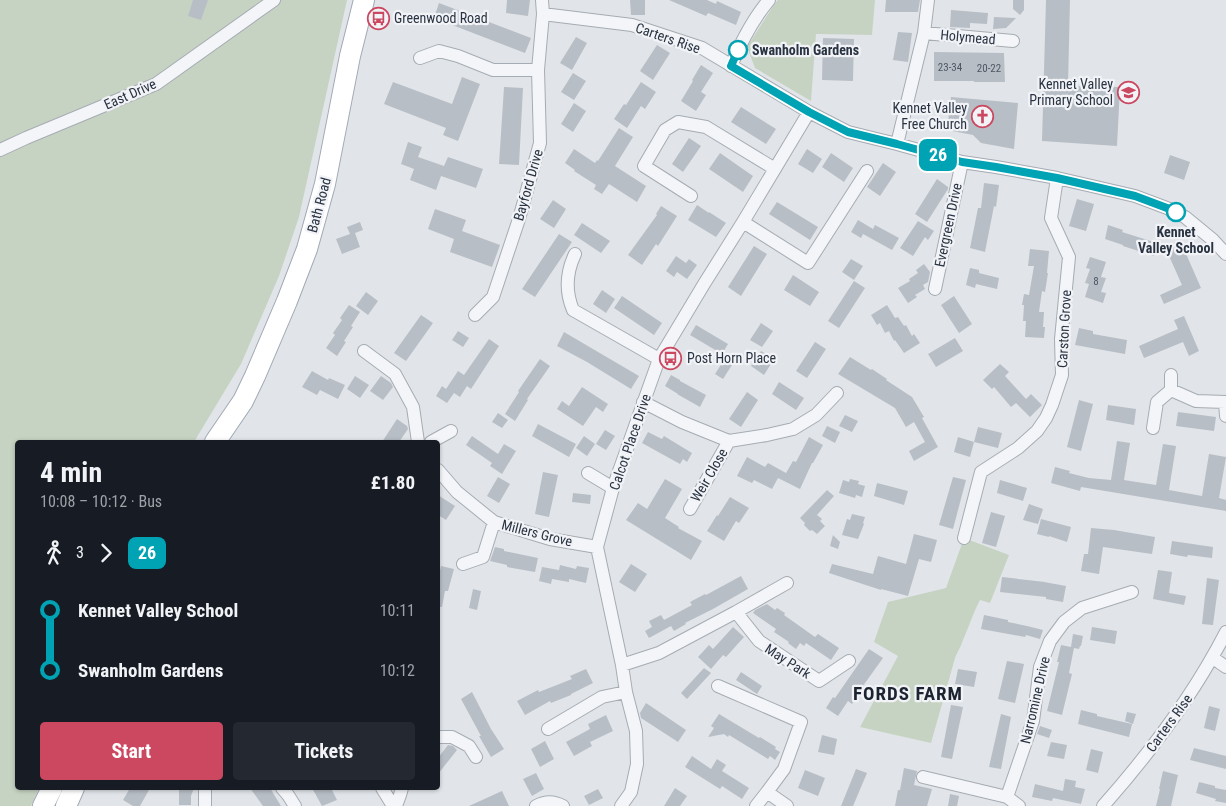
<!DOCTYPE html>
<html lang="en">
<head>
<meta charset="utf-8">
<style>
	body { margin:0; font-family:"Roboto Condensed",sans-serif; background:#242831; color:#f1f3f6; height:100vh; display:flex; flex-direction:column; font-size:19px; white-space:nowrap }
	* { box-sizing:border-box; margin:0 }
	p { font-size:16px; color:#9ea1a6 }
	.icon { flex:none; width:28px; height:28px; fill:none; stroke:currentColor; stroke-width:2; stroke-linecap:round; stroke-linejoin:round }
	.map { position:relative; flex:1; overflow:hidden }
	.details { position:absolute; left:15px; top:440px; width:425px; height:350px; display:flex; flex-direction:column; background:#171b24; border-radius:5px; box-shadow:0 1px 4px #0004 }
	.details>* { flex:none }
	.badge { padding:0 10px; border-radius:8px; font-size:18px; line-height:32px }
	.map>.badge { position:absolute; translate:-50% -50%; box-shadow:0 0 0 2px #fff }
	.legs { display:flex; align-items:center; gap:8px; height:55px; padding:0 25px; font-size:16px }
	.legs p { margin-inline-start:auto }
	.summary { display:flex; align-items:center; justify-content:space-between; height:85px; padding:0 25px }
	h1 { font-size:28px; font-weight:700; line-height:38px }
	.button { display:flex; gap:10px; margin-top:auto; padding:10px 25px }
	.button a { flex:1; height:58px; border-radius:5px; background:#cc4861; color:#fff; font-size:20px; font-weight:700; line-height:58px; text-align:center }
	.button a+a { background:#242831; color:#f1f3f6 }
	ul { padding:0 25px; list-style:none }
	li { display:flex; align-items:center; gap:18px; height:60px; font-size:19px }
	li i { display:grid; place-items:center; width:8px; height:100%; margin:0 6px; background:currentColor }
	li i::after { content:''; width:12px; height:12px; margin:-6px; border:4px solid; border-radius:50%; background:#171b24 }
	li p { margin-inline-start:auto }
	li:first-child i { background:linear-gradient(#0000 50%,currentColor 0) }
	li:last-child i { background:linear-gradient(currentColor 50%,#0000 0) }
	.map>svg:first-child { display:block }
	.green { fill:#c7d3c2 }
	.building { fill:#b8bec6 }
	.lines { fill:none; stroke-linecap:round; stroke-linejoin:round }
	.minor-casing { stroke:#a6acb3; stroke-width:14 }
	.primary-casing { stroke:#a0a9b5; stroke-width:22 }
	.minor { stroke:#f4f5f8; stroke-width:12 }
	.primary { stroke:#fff; stroke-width:20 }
	.line-1-casing { stroke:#fff; stroke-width:11 }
	.line-1 { stroke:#00a3b4; stroke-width:8 }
	.stop-1-dot { fill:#fff; stroke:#00a3b4; stroke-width:2.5 }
	.labels { text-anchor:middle; stroke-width:4.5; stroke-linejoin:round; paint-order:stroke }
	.number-label { font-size:11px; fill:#4d5662 }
	.poi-label { font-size:14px; fill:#293341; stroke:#f1f3f7; text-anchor:start }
	.street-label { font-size:14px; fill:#293341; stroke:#f1f3f7 }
	.stop-label { font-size:14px; font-weight:bold; fill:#293341; stroke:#f1f3f7; text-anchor:start }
	.district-label { font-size:19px; font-weight:bold; letter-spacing:1px; fill:#1c2432; stroke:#f1f3f7 }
</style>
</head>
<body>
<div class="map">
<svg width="1226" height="806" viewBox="0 0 1226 806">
	<rect width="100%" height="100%" fill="#e1e5e9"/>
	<!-- green -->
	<path class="green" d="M0 0H347L299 217 279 276 241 364 194 442H18V788H39L31 806H0Z
		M778 0H875L872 35 816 34 811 101 755 68 747 47 775 3Z
		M964 538 1009 555 990 603 980 600C973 613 969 627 963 640 961 647 957 652 955 658L931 743 860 727 898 656 874 642 888 602 946 588Z"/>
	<!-- building -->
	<path class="building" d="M193 0H208L201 20 188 16Z
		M507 0H530L528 16 506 13Z
		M630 0H645V15H631Z
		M669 0H707L716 4 717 1 741 12 736 25 708 13 706 16Z
		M886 0H920L918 12H885Z
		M1013 0H1024V10L1020 15 1013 9Z
		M1046 0H1070L1068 86 1120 87 1117 146 1042 141Z
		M439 3 531 38 525 53 434 18Z
		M951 10 988 13 987 24 970 23V28L950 27Z
		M994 17 1016 18 1006 28 993 29Z
		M898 32 912 33 908 62 893 60Z
		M576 37 587 43 572 70 560 63Z
		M823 38 854 39 853 81 822 80Z
		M657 45 670 53 653 80 640 71Z
		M934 52 1004 53 1005 82H974V81H934Z
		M701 65 713 73 701 92 706 95 696 111 681 101 693 81 692 80Z
		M573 73 586 81 574 100 561 92Z
		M462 77 480 84 458 141 443 135 446 128 384 104 393 82 452 104Z
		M641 82 656 92 645 109 641 106 627 128 614 119 624 104 626 105Z
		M504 87 523 88 519 165 499 164Z
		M951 97 1018 103 1014 149 981 143 973 135 947 130Z
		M574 103 586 111 573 132 561 124Z
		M741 107 776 129 766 144 731 122Z
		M619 128 633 137 615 166 646 186 637 202 609 184 602 194 594 189 596 185 574 171 575 170 565 163 574 149 595 163 597 160 598 161Z
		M689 138 701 146 683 172 672 164Z
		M408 142 422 147 418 157 444 166 448 157 483 169 476 188 441 176 436 190 410 180 414 169 401 164Z
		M807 149 822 159 813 173 798 164Z
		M720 153 753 176 743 192 709 169Z
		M831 153 853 168 844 182 822 167Z
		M1170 155 1190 162 1184 180 1164 173Z
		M883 163 896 172 880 196 867 187Z
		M937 179 948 187V189L927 222 915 214Z
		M984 183 999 185 996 207 994 206 985 252 970 248 978 208H981Z
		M1077 199 1094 204 1086 231 1069 226Z
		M553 200 566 209 554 228 540 219Z
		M777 202 818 227 810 240 769 214Z
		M697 205 709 213V212L726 223 716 237 688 220Z
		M661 206 677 216 658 246 656 244 642 265 628 255 657 215 656 214Z
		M435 209 466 220 462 231 500 245 492 267 450 252 454 239 428 229Z
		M858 220 873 229 875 225 899 238 892 250 863 234 861 238 851 232Z
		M918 221 934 231 928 240 925 237 913 256 900 248Z
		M360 222 363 230 355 233 360 247 342 254 336 239 350 234 347 227Z
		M582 223 610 241 601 253 574 235Z
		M1108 225 1123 230 1122 232 1157 243 1154 256 1123 246V245L1105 239Z
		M559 234 572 242 535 297 522 289Z
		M1180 240 1201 288 1164 304 1160 295 1182 285 1165 247Z
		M754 246 767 254 741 296 728 287Z
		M1030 249 1049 251 1047 273H1048L1045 292 1042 291 1039 312H1044L1043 327H1045L1044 338 1025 337 1026 321H1023L1024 305H1022L1024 294 1029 295 1034 266H1028Z
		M676 256 686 263 689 259 697 265 687 279 677 272 674 277 666 271Z
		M1090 257 1106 262 1101 277 1106 278 1101 292 1106 293 1103 303 1085 297 1089 284 1085 283 1090 269 1086 268Z
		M851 259 863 266 854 280 842 272Z
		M924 264 930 272 928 282 923 285 925 289 915 295 917 297 908 303 898 288 910 281 909 279 918 273 916 270Z
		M970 268 979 270V273L999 278 997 289 976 284 975 288 966 285Z
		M793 275 819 292 810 306 784 290Z
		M854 281 865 288 839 328 828 321Z
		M602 290 615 299 606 313 593 304Z
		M366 292 378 301 368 315 356 306Z
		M622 296 662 323 654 335 614 308Z
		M954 296 972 324 959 333 941 305Z
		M349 305 360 312 351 326 353 327 344 341 346 342 337 356 326 348 335 335 333 333 342 320 340 318Z
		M887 305 895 318 898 317 904 326 906 325 912 336 914 334 920 343 904 353 895 340 894 341 889 331 885 333 880 323 877 325 871 315Z
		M421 315 433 323 406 361 394 353Z
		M1184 316 1199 351 1189 356 1183 342 1144 358 1139 346 1178 329 1174 320Z
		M761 323 773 331 762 347 750 340Z
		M696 325 728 344 722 354 690 335Z
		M1079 328 1093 331V334L1127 340 1125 354 1075 345Z
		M458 331 469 338 463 347 452 340Z
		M564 332 639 376 631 389 587 362 557 346Z
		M955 338 963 351 936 367 928 354Z
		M489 339 499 346 471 389 467 386 460 397 454 393 447 403 436 396 442 386 446 389 458 371 464 375Z
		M815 342 826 349 807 378 796 371Z
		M761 351 774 359 764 375 751 366Z
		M850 357 871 370 872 369 887 379 886 380 912 397 924 417 922 418 938 447 914 461 909 451 925 442 914 422 906 427 895 408 838 374Z
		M540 359 550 366 527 399 528 400 515 421 505 414 519 392 518 391Z
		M724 360 732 365 723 379 715 374Z
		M1000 364 1009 372 1005 376 1026 399 1031 394 1042 405 1030 417 1016 403 1011 407 994 387 992 389 983 380Z
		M312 371 328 380 329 378 345 385 338 399 320 390 317 395 302 387Z
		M671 375 680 380V381L706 395 700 407 677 394H678L665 386Z
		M355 376 369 385 360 398 347 389Z
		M381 376 391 383 393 387 383 400 370 391Z
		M779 382 804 398 796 410 772 394Z
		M582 387 608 404 603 412 596 407 583 426 557 409 562 401 569 406Z
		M747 392 758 400 741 427 729 419Z
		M1079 400 1093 404 1081 451 1067 447Z
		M1108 405 1136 409 1134 425 1106 420Z
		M1178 412 1216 417 1214 431 1176 426Z
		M498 413 508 420 502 428 492 422Z
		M845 415 858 421 852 432 839 426Z
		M397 419 407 426 408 429 399 442H382Z
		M538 424 576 444 569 457 532 436Z
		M827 426 840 432 835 443 822 436Z
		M978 427 1002 433 998 448 974 442Z
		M605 430 615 436 606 450 596 444Z
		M648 432 662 439 664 436 692 453 687 462 683 459 680 464 642 443Z
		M472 436 498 454 504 444 516 451 502 474 490 466 492 463 466 445Z
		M584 436 595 444 587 456 576 448Z
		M809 437 823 445 813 463H812L800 489 778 478 772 489 754 480 752 483 737 476 747 457 765 467 768 463 786 473 793 461 796 462Z
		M958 437 974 442 970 457 954 452Z
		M1117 441 1130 443 1124 480 1156 485 1163 444 1176 446 1169 490 1202 496 1209 454 1226 457 1219 498 1226 500V511L1081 487 1080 491 1051 483 1055 467 1070 471 1069 473 1089 478 1111 480Z
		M543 472 558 475 549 517 535 514Z
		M498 477 510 484 499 503 487 496Z
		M953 477 966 480 953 529 939 525Z
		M665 479 682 489 665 518 679 527 678 528 702 541 691 560 626 520 638 503 647 509Z
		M850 479 859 481 858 484 865 486 862 497 856 495 855 498 839 493 843 480 849 482Z
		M1000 480 1027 488 1023 501 997 493Z
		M877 483 908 491 904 505 874 496Z
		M827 490 834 496 817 515 822 519 820 521 825 526 817 534 812 530 810 531 804 525 805 523 800 518Z
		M573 493 591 495 590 504 572 502Z
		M438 495 455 506 446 520 438 515Z
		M730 497 749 508 739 523 736 521 724 541 707 531 717 515 718 516Z
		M1029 504 1043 509 1038 524 1023 520Z
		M991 512 1005 516 996 547 982 543Z
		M852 514 865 517 863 523 864 524 858 539 842 535 847 519 850 520Z
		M1041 519 1071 527 1067 542 1049 536V537L1037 534Z
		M1091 528 1114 530 1155 537 1152 554 1103 547 1099 574 1081 571 1084 554H1088Z
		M914 534 937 540 931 562 919 559 908 596 881 589V590L829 573 832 564 873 574 878 556 906 564Z
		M833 535 840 542 838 549 830 546Z
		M1172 541 1213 547 1212 558 1188 555 1187 557 1170 554Z
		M495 547 504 549V551L538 558 535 572 507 567V565L490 561Z
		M631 564 647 574 635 592 619 582Z
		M560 565 576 569 577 566 589 568 586 583 569 579V582L552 579 551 584 539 581 542 567 559 570Z
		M441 566 454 569 448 591H445L442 607H438V581Z
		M1158 570 1172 572 1169 593 1186 596 1184 605 1153 599Z
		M741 576 748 589 713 609 685 623 686 624 674 631 671 626 649 638 645 631 652 627 649 621 661 615 664 620 692 605 690 602 705 594 706 595Z
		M1002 577 1045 582H1044L1066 586 1063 602 1046 599V597L1000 592Z
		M1207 578 1219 580 1213 625 1202 624Z
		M473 589 481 591 477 610 469 608Z
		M767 604 775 610 777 608 785 613 784 615 815 637 818 634 839 648 831 660 806 643 804 646 800 643 796 649 788 643 789 642 774 632 776 629 753 613 755 610Z
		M984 615 1008 620V622L1027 626 1043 630 1040 639 1026 635 1025 637 981 629Z
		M733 627 744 637 726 657 723 655 711 669 698 657 709 645 713 649Z
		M1092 627 1117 631 1115 644 1090 640Z
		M1073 634 1083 636 1081 646H1080L1079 649 1074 648 1069 673 1072 674 1062 715 1047 711 1059 662H1057L1061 645 1071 647Z
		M869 649 883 658 860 690 861 691 852 704 848 701 838 716 826 708 833 697 835 698Z
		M1007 661 1024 664 1015 703 998 699Z
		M704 668 711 673 687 699 681 693Z
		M586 669 593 683 571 694V695L551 703 550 701 525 715 517 701 538 690 539 692 572 679 570 676Z
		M958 669 977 672 974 687 955 684Z
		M741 672 762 686 757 694 736 680Z
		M472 692 491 729 504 749 491 757 479 736H481L461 699Z
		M646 703 686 730 678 742 641 718 640 713Z
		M951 705 963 707 952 759 941 757Z
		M1209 706 1220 709 1215 731 1204 728Z
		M1081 710 1097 714V716L1132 724 1129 737 1078 724Z
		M1127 712 1136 714 1133 724 1125 721Z
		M719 714 759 738 760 737 776 747 775 749 780 752 775 760 770 756 768 759 729 735 728 737 724 734 708 737 714 728 711 726Z
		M1001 714 1011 717 1001 769 989 767Z
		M606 715 613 731 590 742 592 746 574 756 566 742 590 729 588 724Z
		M1040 726 1052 730 1049 738 1037 734Z
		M822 735 837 739 834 755 818 752Z
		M545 741 554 759 540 767 531 749Z
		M1051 742 1067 745 1064 759 1047 756Z
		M448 745 453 746 457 750 438 774V758Z
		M1194 748 1226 756V769L1190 760Z
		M1091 749 1103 752 1098 773 1086 770Z
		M692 756 711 769 717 759 726 765 722 771 749 788 742 799 722 786 720 789 685 767Z
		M904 768 917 771 914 785 932 789 927 806H895L898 790H900Z
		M856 769 867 773 853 806H841Z
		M805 770 825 778 818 796 798 788Z
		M1163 771 1178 775 1171 806H1156L1160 789H1159Z
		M536 773 544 789 532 796 523 779Z
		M1065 779 1076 781 1075 787 1085 789 1081 804 1053 798 1052 801 1032 797 1035 784 1063 791Z
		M1199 782 1215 786V788L1226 790V803L1215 801 1216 799 1196 793Z
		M130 788H150L140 806H133L123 800Z
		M179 788H194L191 796V805H179Z
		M250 788H270L281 806H263Z
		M312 788H331L337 800 322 806Z
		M675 788 687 796 680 806H664Z
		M598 789 603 798 589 805 584 796Z
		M502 791 509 806H469Z
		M950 794 959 796 957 806H948Z"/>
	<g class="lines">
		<defs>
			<path id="minor" d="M543 14 632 25 702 48 809 112 848 132 897 144 962 162 996 167 1057 178 1135 196 1167 208 1185 217 1213 240 1226 254
				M924 33 1013 41
				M420 58 439 51 458 56 493 70H538
				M731 66C741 42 752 20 769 0
				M897 144 924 33 928 0
				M0 150 26 138 156 84 274 0
				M691 196 644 166 665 130 678 122 706 127 775 169
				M743 222 808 263 867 171
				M575 254C566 273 565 291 573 310L659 359
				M935 289 962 162
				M475 315 493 297 519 219 540 143 538 70 543 14 542 0
				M364 351 395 374 413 407 418 442
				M1171 390 1196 401 1226 402
				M643 402 682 422 729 441 767 435 793 429 816 415 837 393
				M1225 402 1226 416
				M1153 428 1157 402 1171 390V375
				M431 442 451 431
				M438 470 457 492 494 522 550 539 597 547
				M588 473 613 488
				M690 509 729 441
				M964 538 981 472 1018 448 1037 431 1046 418 1052 405 1062 375 1061 339 1069 257 1051 218 1057 178
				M463 564 483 557 494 522
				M736 612 759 641 819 681 849 661
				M1213 658 1226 667
				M622 665 659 653 736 612 787 583
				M718 686 801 722 784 769 767 792 756 806
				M548 729 602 697 626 692
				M438 737H452L469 746 476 757
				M923 777 1007 797 1019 806
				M282 788 288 795 295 806
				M382 788 393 806
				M767 792 787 806
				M1007 797 1033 721 1040 667 1050 641 1064 622 1082 608 1132 592
				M205 806V788
				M396 806 400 795 402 788
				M536 806C545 801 554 801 563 806
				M621 806 631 792 637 764 636 731 626 692 622 665 597 547 613 488 659 359 704 284 743 222 809 112
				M1103 806C1150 753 1193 696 1226 632"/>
			<path id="primary" d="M215 442 243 401 255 376 287 301 307 249 325 184 350 56 364 0
				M43 806 52 788
				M66 806 74 788"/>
		</defs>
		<!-- minor casing -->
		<use href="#minor" class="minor-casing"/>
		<!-- primary casing -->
		<use href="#primary" class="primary-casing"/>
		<!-- minor -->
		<use href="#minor" class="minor"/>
		<!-- primary -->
		<use href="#primary" class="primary"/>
	</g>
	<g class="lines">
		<defs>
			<path id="line-1" d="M738 50 731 66 809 112 848 132 897 144 962 162 996 167 1057 178 1135 196 1167 208 1176 212"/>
		</defs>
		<!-- line-1 casing -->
		<use href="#line-1" class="line-1-casing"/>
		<!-- line-1 -->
		<use href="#line-1" class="line-1"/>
	</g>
	<!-- icons -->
	<defs>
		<symbol id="bus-ring" viewBox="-11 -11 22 22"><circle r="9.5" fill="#f1f3f7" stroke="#cc4861" stroke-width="1.5"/><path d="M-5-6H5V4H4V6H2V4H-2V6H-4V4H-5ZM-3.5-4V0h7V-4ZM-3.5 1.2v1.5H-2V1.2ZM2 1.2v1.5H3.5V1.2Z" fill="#cc4861"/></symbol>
		<symbol id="school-ring" viewBox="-11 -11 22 22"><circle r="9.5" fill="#f1f3f7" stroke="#cc4861" stroke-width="1.5"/><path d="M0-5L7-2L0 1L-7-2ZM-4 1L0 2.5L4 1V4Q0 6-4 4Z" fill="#cc4861"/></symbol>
		<symbol id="church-ring" viewBox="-11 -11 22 22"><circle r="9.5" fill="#f1f3f7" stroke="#cc4861" stroke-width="1.5"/><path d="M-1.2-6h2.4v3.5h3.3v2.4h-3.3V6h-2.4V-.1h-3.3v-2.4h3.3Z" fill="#cc4861"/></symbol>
	</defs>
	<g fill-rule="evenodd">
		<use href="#bus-ring" x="366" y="6" width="25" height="25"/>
		<use href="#school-ring" x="1116" y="80" width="25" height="25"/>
		<use href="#church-ring" x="970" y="104" width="25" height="25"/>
		<use href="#bus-ring" x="658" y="346" width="25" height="25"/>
	</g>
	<!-- markers -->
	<g class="stop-1-dot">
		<circle cx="738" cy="50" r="9"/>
		<circle cx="1176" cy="212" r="9"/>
	</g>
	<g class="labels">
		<!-- number labels -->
		<g class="number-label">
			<text x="950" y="71">23-34</text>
			<text x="989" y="72">20-22</text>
			<text x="1096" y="285">8</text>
		</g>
		<!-- poi labels -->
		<g class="poi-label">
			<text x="394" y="23">Greenwood Road</text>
			<text x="1113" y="89" text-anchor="end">Kennet Valley<tspan x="1113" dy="16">Primary School</tspan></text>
			<text x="967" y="113" text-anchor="end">Kennet Valley<tspan x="967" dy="16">Free Church</tspan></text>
			<text x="687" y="363">Post Horn Place</text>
		</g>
		<!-- street labels -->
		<g class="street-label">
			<text transform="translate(968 37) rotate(5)" y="5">Holymead</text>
			<text transform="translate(668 38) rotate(19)" y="5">Carters Rise</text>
			<text transform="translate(130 94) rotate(-24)" y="5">East Drive</text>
			<text transform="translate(528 185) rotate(-74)" y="5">Bayford Drive</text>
			<text transform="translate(319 205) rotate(-75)" y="5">Bath Road</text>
			<text transform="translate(948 225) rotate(-78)" y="5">Evergreen Drive</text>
			<text transform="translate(1064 329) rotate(-87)" y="5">Carston Grove</text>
			<text transform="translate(630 442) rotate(-71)" y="5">Calcot Place Drive</text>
			<text transform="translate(709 475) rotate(-60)" y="5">Weir Close</text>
			<text transform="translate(537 533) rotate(14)" y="5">Millers Grove</text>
			<text transform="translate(788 661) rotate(33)" y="5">May Park</text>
			<text transform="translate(1035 700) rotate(-77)" y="5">Narromine Drive</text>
			<text transform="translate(1169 723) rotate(-54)" y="5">Carters Rise</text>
		</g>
		<!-- stop labels -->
		<g class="stop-label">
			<text x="752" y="55">Swanholm Gardens</text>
			<text x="1176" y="237" text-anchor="middle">Kennet<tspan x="1176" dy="16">Valley School</tspan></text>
		</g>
		<!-- district labels -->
		<g class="district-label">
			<text x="908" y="700">FORDS FARM</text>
		</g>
	</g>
</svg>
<b class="badge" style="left:938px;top:155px;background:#00a3b4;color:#fff">26</b>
<section class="details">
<div class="summary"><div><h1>4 min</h1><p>10:08 – 10:12 · Bus</p></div><b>£1.80</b></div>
<div class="legs"><svg class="icon" aria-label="walk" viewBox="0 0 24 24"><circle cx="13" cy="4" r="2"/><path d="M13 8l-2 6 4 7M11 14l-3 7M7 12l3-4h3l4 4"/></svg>3<svg class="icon" aria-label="forward" viewBox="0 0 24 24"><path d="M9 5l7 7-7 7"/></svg><b class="badge" style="background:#00a3b4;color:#fff">26</b></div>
<ul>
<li><i style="color:#00a3b4"></i><b>Kennet Valley School</b><p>10:11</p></li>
<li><i style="color:#00a3b4"></i><b>Swanholm Gardens</b><p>10:12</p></li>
</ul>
<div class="button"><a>Start</a><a>Tickets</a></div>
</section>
</div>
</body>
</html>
